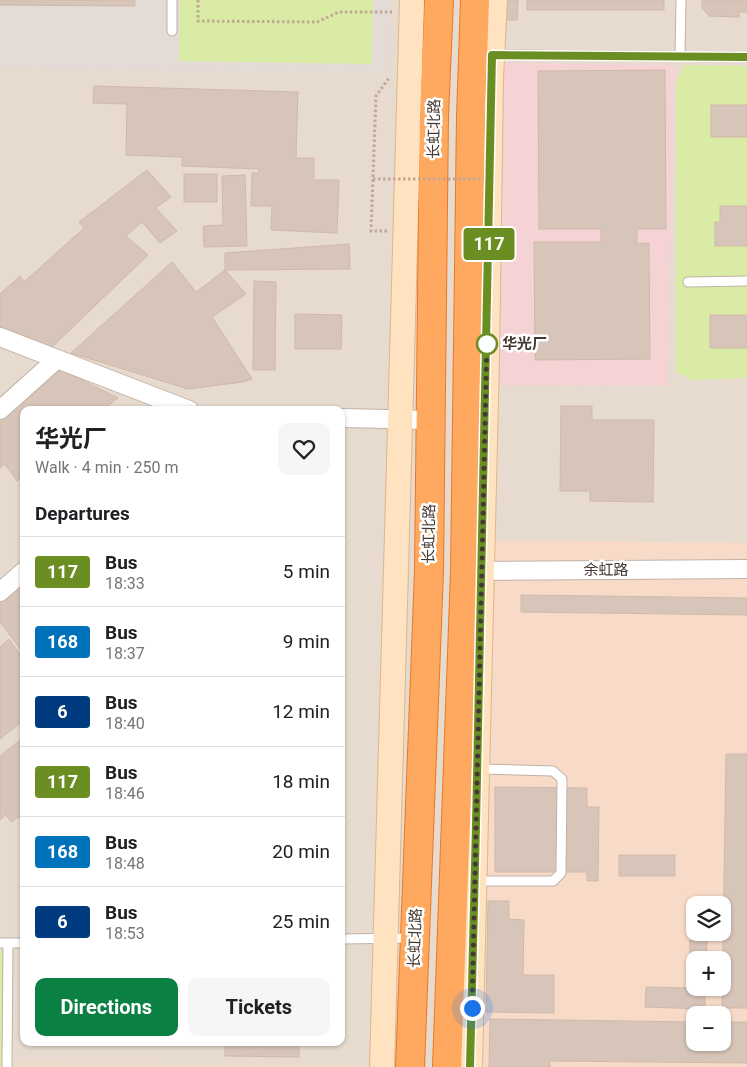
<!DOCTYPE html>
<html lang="en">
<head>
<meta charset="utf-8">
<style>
	body { margin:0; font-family:Roboto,"Noto Sans SC",sans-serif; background:#f6f6f6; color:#202124; height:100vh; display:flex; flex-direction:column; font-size:19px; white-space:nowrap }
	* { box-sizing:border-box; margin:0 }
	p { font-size:16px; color:#757577 }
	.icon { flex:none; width:28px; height:28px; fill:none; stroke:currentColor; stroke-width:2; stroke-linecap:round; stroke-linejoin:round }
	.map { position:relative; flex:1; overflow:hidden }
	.drawer { position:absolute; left:20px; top:406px; width:325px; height:640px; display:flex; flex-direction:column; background:#fff; border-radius:10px; box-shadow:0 1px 4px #0004 }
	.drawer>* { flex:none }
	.badge { padding:0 10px; border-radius:4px; font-size:18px; line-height:32px }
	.fabs { position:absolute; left:686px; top:896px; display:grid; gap:10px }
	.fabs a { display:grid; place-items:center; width:45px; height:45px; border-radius:10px; background:#fff; box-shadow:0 1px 4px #0004; font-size:25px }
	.you { position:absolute; width:25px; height:25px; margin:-12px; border:4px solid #fff; border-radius:50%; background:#1a73e8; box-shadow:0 0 0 8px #1a73e833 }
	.map>.badge { position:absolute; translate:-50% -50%; box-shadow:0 0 0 2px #fff }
	h2 { padding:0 15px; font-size:19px; line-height:45px }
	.round { display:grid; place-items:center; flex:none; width:52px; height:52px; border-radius:10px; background:#f6f6f6 }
	.overview { display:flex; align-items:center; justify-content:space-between; height:85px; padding:0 15px }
	h1 { font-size:24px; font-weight:700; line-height:38px }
	.primary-button { display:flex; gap:10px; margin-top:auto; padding:10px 15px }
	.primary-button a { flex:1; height:58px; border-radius:10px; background:#0b8043; color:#fff; font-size:20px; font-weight:700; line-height:58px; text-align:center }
	.primary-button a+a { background:#f6f6f6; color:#202124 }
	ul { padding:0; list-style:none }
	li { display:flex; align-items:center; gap:15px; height:70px; padding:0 15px; border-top:1px solid #e0e0e0 }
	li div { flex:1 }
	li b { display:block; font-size:19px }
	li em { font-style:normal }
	li .badge { min-width:55px; font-weight:700; text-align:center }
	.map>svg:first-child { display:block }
	.residential { fill:#e7dacf; fill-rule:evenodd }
	.commercial { fill:#f8dac9; fill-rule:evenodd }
	.industrial { fill:#e4dbd7 }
	.education { fill:#eddcc9 }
	.medical { fill:#f5d3d5 }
	.green { fill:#daeba5 }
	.building { fill:#d8c5b9; stroke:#d0b9a8 }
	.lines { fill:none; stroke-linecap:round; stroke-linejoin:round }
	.lane-casing { stroke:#c1b2a6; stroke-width:11 }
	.street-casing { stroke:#c1b2a6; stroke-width:20 }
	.secondary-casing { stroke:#dab78e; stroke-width:26 }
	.highway-casing { stroke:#eb7822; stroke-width:30 }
	.path { stroke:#c2a893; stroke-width:3; stroke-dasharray:2.5 2.5; stroke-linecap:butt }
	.lane { stroke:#fff; stroke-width:9 }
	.street { stroke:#fff; stroke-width:18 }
	.secondary { stroke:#ffe2bf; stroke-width:24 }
	.highway { stroke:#ffa960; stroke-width:28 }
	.path-bridge { stroke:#c2a893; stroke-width:3; stroke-dasharray:2.5 2.5; stroke-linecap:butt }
	.line-casing { stroke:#fff; stroke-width:11 }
	.line { stroke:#6b8e23; stroke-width:8 }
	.walk { stroke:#443932; stroke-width:5; stroke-dasharray:0 9 }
	.stop-dot { fill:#fff; stroke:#6b8e23; stroke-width:2.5 }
	.labels { text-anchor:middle; stroke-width:5; stroke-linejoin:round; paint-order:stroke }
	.street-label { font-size:15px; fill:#443932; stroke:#fff }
	.stop-label { font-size:15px; font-weight:bold; fill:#443932; stroke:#fff; text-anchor:start }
</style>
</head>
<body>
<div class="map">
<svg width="747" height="1067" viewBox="0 0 747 1067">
	<rect width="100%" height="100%" fill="#f3eae1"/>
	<!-- residential -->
	<path class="residential" d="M0 0H747V1067H0ZM24 410H341V1042H24ZM695 905H722V932H695ZM695 960H722V988H695ZM695 1015H722V1042H695Z"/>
	<!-- commercial -->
	<path class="commercial" d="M495 540 747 543V1067H480ZM695 905H722V932H695ZM695 960H722V988H695ZM695 1015H722V1042H695Z"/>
	<!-- industrial -->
	<path class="industrial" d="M0 0H391L387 72 0 69Z"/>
	<!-- education -->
	<path class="education" d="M14 1062 357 1064V1067H14Z"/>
	<!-- medical -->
	<path class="medical" d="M501 63 675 65 667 386 491 385Z"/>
	<!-- green -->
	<path class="green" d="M180 0H373L372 64 179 61Z
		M685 65 747 66V378L692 380 676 372V82Z
		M0 946 3 957 2 1067H0Z"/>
	<!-- building -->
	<path class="building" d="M0 0H135V6L0 5Z
		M502 0H518L517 20H501Z
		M527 0H664V10H527Z
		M702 0H747V12H739V17L709 16 702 8Z
		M665 70 666 229H637V244L649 243 650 359 535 360 534 242H601V229H539L538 71Z
		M94 86 298 92 296 158H314V180H339L337 233 271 230 272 206H251L252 173H259V169L182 166V157L126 155 127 104 93 103Z
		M711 105H747V137H711Z
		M147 170 171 197 156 208 177 231 160 243 142 222 126 236 148 255 50 349 0 330V294L20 276 24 282 84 228 79 222Z
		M184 174H217V202H184Z
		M245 175 247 246 204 247 203 226 223 225 222 176Z
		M720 206H747V246H715V222H720Z
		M349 244 350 269 225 270V253Z
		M172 262 196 292 225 270 246 294 212 317 252 379 243 382 188 389 71 353Z
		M254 281 276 282 275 370H253Z
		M295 314 342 315 341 349H295Z
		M710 315H747V348H710Z
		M57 368 118 398 103 410H24V475L17 481 5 464 0 468V419Z
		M561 406H592V420H654L653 502 590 501V491H560Z
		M341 428H343L344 496H341Z
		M24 576V654L0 622V596Z
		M521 595 747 598V615L521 612Z
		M9 639 24 660V720L0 739V647Z
		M24 737V814L11 822 6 815 0 820V756Z
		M726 754H747V1008H722Z
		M495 787 587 788V807H599L598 881H587V872H495Z
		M619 855H675V876H619Z
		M488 901H509V919L524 920 523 975H554V1013L486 1012Z
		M690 940 707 941 706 960H695V988H705V1009L645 1007 646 987 689 988Z
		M490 1019 695 1022V1042H722V1022H747V1063L550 1061V1067H489Z
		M225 1042H299V1057L225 1056Z"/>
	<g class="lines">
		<defs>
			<path id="lane" d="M172 0V31
				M493 55 747 57
				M680 56 681 0
				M688 282 747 281
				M475 881H553L561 873 562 779 553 771 479 769
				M341 939 411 938
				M0 943H24
				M7 1067 8 943"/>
			<path id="street" d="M0 337 189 410
				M0 410 57 359
				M341 418 431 420
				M471 571 747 569
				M0 592 24 571"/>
			<path id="secondary" d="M382 1067 412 0
				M470 1067 487 358 491 79 495 0"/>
			<path id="highway" d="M410 1067 429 571 434 116 439 0
				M447 1067 465 571 471 117 475 0"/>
		</defs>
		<!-- lane casing -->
		<use href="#lane" class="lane-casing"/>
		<!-- street casing -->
		<use href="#street" class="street-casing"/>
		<!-- secondary casing -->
		<use href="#secondary" class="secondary-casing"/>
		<!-- highway casing -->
		<use href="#highway" class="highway-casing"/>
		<!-- path -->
		<path class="path" d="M198 0V21L317 22 339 12H392
			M387 231H371L376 96 389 78"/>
		<!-- lane -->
		<use href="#lane" class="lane"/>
		<!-- street -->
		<use href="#street" class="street"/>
		<!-- secondary -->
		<use href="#secondary" class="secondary"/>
		<!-- highway -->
		<use href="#highway" class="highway"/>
		<!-- path-bridge -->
		<path class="path-bridge" d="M373 179H495"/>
	</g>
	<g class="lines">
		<defs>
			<path id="line" d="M470 1067 476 825 492 55 747 57"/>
		</defs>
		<!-- line casing -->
		<use href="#line" class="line-casing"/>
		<!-- line -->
		<use href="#line" class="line"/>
		<!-- walk -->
		<path class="walk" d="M472 1008 487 338V344"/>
	</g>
	<!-- markers -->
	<circle class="stop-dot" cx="487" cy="344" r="10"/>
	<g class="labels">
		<!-- street labels -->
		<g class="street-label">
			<text transform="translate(434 129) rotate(-89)" y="5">长虹北路</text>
			<text transform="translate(429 534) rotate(-89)" y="5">长虹北路</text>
			<text x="606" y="575">余虹路</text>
			<text transform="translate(415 938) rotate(-88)" y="5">长虹北路</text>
		</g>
		<!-- stop labels -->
		<g class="stop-label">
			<text x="502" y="349">华光厂</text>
		</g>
	</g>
</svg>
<div class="fabs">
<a><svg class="icon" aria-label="layers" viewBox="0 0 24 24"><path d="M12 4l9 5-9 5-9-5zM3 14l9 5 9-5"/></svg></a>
<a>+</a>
<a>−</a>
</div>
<div class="you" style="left:472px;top:1008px"></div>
<b class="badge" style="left:489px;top:244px;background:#6b8e23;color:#fff">117</b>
<section class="drawer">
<div class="overview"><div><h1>华光厂</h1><p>Walk · 4 min · 250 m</p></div><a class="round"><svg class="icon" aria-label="heart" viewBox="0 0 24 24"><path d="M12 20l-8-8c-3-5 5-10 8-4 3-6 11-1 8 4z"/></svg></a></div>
<h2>Departures</h2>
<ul>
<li><span class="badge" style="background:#6b8e23;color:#fff">117</span><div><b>Bus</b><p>18:33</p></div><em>5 min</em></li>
<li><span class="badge" style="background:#0072bc;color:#fff">168</span><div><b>Bus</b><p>18:37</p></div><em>9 min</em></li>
<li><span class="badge" style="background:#003b80;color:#fff">6</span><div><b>Bus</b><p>18:40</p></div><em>12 min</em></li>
<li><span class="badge" style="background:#6b8e23;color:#fff">117</span><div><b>Bus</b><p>18:46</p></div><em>18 min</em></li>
<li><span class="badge" style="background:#0072bc;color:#fff">168</span><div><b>Bus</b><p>18:48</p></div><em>20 min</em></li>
<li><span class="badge" style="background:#003b80;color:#fff">6</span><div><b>Bus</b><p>18:53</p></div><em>25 min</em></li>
</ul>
<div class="primary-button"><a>Directions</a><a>Tickets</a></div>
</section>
</div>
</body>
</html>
